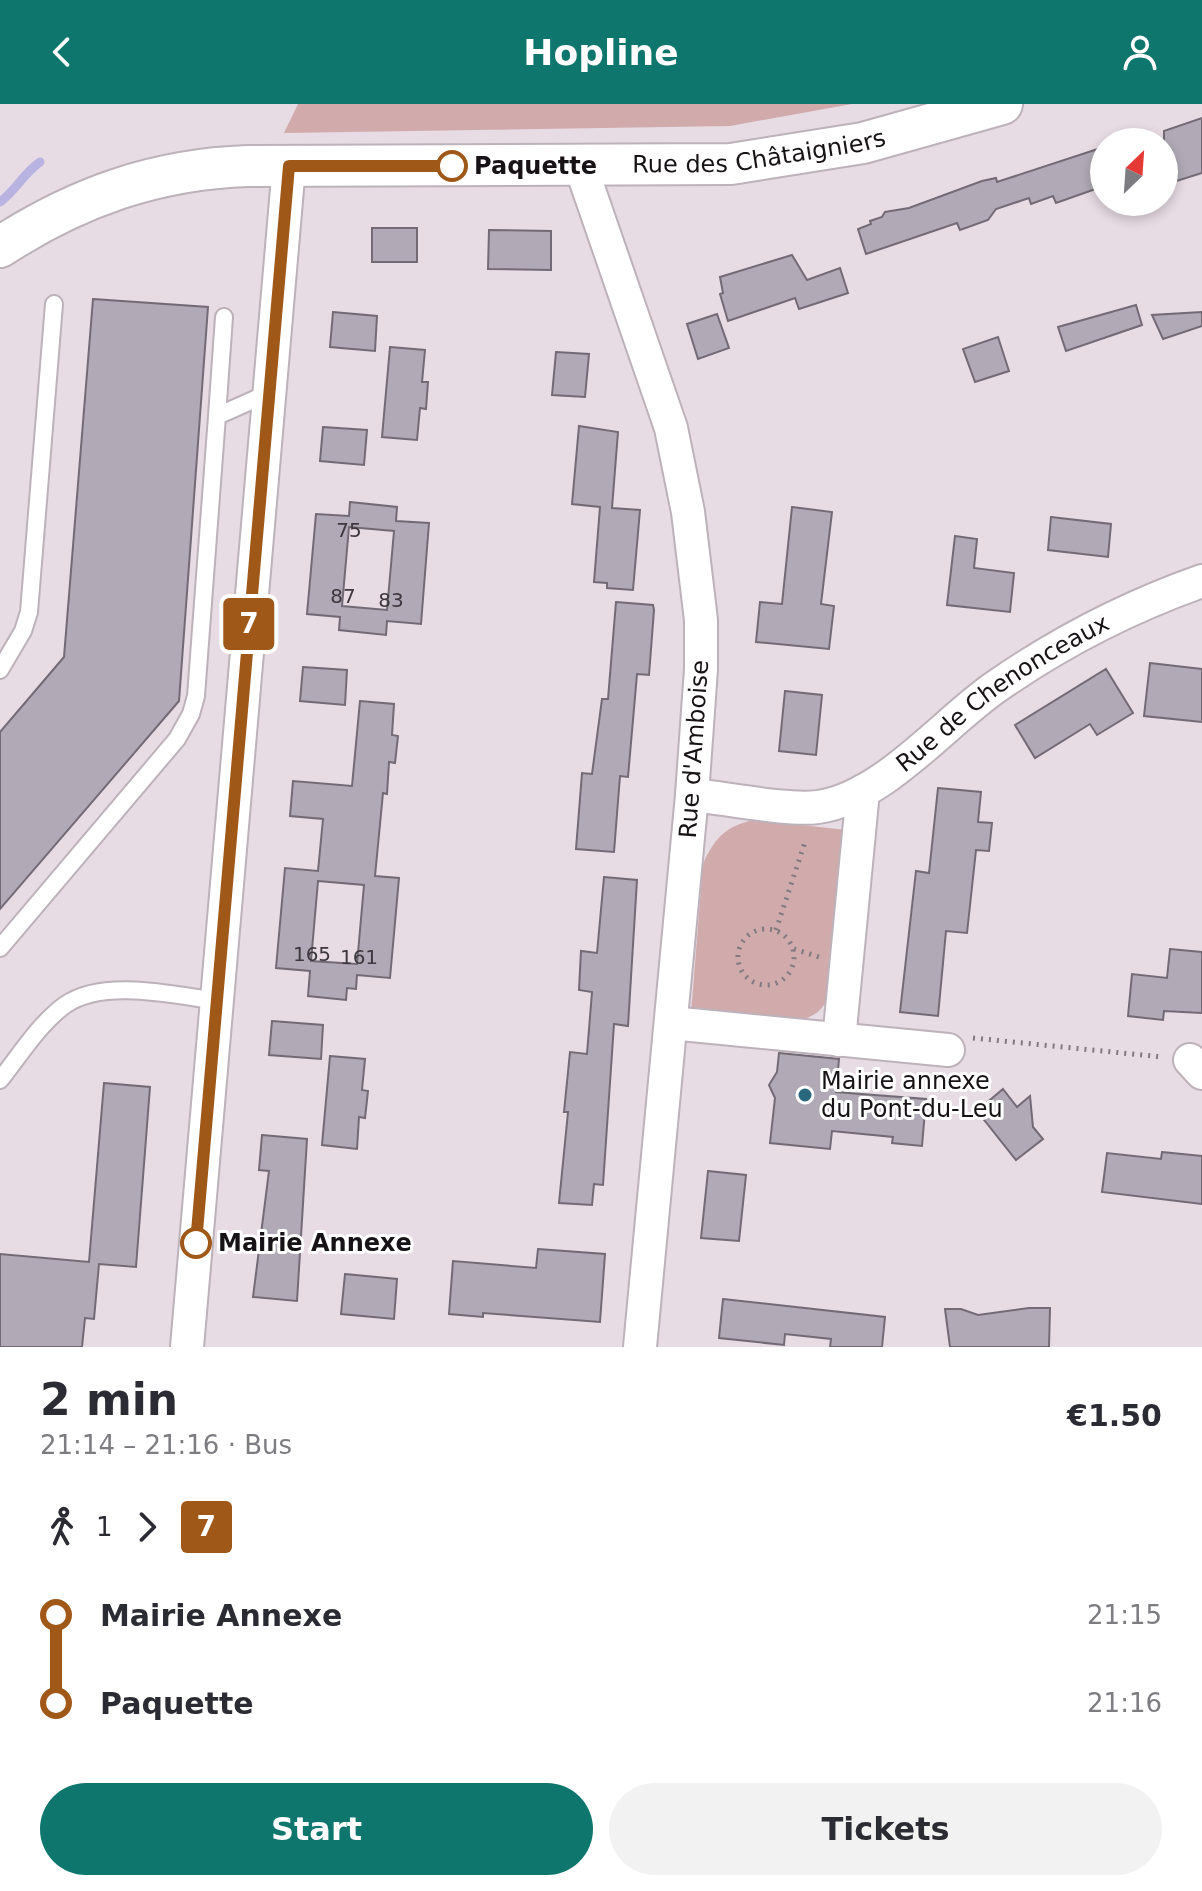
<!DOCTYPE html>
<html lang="en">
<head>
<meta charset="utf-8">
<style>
	body { margin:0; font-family:"DejaVu Sans",sans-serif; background:#f2f2f3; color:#2b2b33; height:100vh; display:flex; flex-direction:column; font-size:30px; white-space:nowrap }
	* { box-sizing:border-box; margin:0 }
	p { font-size:26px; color:#7c7c81 }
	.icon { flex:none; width:44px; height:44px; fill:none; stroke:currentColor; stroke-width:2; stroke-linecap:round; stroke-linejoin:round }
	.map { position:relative; height:1243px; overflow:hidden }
	.details { display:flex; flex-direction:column; background:#fff; flex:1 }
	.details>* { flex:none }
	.badge { padding:0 16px; border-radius:6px; font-size:28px; line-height:52px }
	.needle { width:52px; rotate:25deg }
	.fabs { position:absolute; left:1090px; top:24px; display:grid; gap:16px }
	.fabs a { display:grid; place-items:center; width:88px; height:88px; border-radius:50%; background:#fff; box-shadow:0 4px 12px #0003; font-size:40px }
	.map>.badge { position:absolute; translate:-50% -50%; box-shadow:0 0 0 4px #fff }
	.legs { display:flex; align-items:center; gap:12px; height:88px; padding:0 40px; font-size:26px }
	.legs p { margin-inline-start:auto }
	.head { display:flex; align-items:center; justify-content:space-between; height:136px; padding:0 40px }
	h1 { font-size:44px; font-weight:800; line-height:60px }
	.action { display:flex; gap:16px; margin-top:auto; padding:16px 40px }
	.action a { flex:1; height:92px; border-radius:48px; background:#0f766e; color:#fff; font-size:32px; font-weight:800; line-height:92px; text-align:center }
	.action a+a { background:#f2f2f3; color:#2b2b33 }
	ul { padding:0 40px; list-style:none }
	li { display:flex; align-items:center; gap:28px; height:88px; font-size:30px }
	li i { display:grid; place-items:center; width:12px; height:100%; margin:0 10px; background:currentColor }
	li i::after { content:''; width:20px; height:20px; margin:-10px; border:6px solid; border-radius:50%; background:#fff }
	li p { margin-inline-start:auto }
	li:first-child i { background:linear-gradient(#0000 50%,currentColor 0) }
	li:last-child i { background:linear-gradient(currentColor 50%,#0000 0) }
	header { display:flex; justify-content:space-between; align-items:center; height:104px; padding:0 40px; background:#0f766e; color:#fff; font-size:36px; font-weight:800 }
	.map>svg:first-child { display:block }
	.green { fill:#d1abac }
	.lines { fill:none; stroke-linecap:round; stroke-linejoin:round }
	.stream { stroke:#b9b3e2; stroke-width:9 }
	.building { fill:#b1aab6; stroke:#726b76; stroke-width:2; fill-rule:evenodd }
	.service-casing { stroke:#bdb1ba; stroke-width:20 }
	.minor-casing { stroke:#bdb1ba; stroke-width:36 }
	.tertiary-casing { stroke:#bdb1ba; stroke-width:44 }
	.path { stroke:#827a80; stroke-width:5; stroke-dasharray:2 6; stroke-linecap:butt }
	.service { stroke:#fff; stroke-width:16 }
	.minor { stroke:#fff; stroke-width:32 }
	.tertiary { stroke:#fff; stroke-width:40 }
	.line-1-casing { stroke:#fff; stroke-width:18 }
	.line-1 { stroke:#9f5818; stroke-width:12 }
	.stop-1-dot { fill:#fff; stroke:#9f5818; stroke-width:4 }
	.poi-dot { fill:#29677d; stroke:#fff; stroke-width:3 }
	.labels { text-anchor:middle; stroke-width:6; stroke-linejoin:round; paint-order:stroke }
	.number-label { font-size:20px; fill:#3d383d }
	.street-label { font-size:24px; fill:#161215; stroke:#fff }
	.stop-label { font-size:24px; font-weight:bold; fill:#161215; stroke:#fff; text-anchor:start }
	.poi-label { font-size:24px; fill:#161215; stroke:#fff; text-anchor:start }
</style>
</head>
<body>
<header><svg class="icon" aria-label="back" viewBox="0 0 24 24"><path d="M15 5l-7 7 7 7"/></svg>Hopline<svg class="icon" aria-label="person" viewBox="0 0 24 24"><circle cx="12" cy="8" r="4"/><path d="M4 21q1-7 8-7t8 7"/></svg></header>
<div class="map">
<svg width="1202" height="1243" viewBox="0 0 1202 1243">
	<rect width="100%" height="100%" fill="#e7dbe4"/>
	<!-- green -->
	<path class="green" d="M298 0H852L730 22 284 29Z
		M756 716 847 726 833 881C828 893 825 905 813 911 786 928 723 912 691 909L703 760C714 734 728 720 756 716Z"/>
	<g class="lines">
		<!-- stream -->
		<path class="stream" d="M0 98C17 85 23 70 40 58"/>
	</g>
	<!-- building -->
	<path class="building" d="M1202 14V69L1164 81V27Z
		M1104 43V82L1056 99 1053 92 1031 100 1029 94 996 105 988 116 960 126 957 119 866 150 858 125 871 120 870 117 882 113 885 108 909 104 982 77 996 74 997 78Z
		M372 124H417V158H372Z
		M489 126 551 127V166L488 165Z
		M792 151 807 176 840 164 848 189 799 205 795 194 728 217 720 190 723 189 720 173Z
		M93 195 208 203 179 597 0 805V628L64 553Z
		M1136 201 1142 221 1066 247 1058 223Z
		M333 208 377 212 375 247 330 243Z
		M1202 208V222L1163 235 1152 211Z
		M717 210 729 244 698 255 687 220Z
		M998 233 1009 267 975 278 963 245Z
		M390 243 425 246 422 278H428L426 305 420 304 417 336 382 333Z
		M556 248 589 250 585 293 552 291Z
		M579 322 618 328 612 404 640 406 633 486 607 484V479L594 478 600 403 572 400Z
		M323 323 367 326 364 361 320 357Z
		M350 398 397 403 396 417 429 419 421 520 387 517 386 531 339 526 340 513 307 510 316 410 349 412ZM349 423 394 427 387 506 342 502Z
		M792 403 832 408 821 500 834 502 829 545 756 538 760 498 782 500Z
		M1051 413 1111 420 1108 453 1048 446Z
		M955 432 977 435 974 464 1014 469 1010 508 947 501Z
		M616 498 653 501 654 506 649 571 637 570 628 673 620 672 614 748 576 745 582 669 592 670 602 595H608Z
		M1150 559 1202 565V618L1144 612Z
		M303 563 347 566 345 601 300 597Z
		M1106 565 1133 609 1097 631 1090 620 1035 654 1015 621Z
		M785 587 822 591 816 651 779 647Z
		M360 597 394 600 392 631 398 632 395 659 389 658 387 690 383 689 375 772 399 774 390 874 357 871 356 885 347 884 346 896 308 892 310 867 276 864 285 764 318 767 323 715 290 712 293 677 352 682ZM318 777 364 781 357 860 311 857Z
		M938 684 981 688 978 718 992 719 989 747 976 746 967 829 946 827 938 912 900 908 916 767 929 769Z
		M604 773 637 776 628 922 614 920 603 1081 594 1080 592 1101 559 1099 568 1008H564L570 948 587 950 592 888 579 886 581 847 597 849Z
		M1170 845 1202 848V909L1164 907 1163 916 1128 912 1132 870 1167 874Z
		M272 917 323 921 321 955 269 951Z
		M779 949 839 955 836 988 926 995 922 1042 892 1039 893 1033 832 1027 830 1045 770 1039 775 994 769 981 777 968Z
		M330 952 365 955 362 986 368 987 365 1014 359 1013 357 1045 322 1041Z
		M104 979 150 983 136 1163 99 1160 94 1215 85 1214 82 1243H0V1150L89 1158Z
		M1003 985 1017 1003 1030 992 1033 1023 1043 1035 1016 1056 977 1007Z
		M262 1031 307 1035 297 1197 253 1193 269 1067 259 1066Z
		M1162 1048 1202 1052V1100L1102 1088 1107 1049 1161 1055Z
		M708 1067 746 1071 739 1137 701 1134Z
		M538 1145 605 1150 600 1218 483 1209V1213L449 1210 453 1157 536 1164Z
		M345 1170 397 1175 394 1215 341 1210Z
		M723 1195 885 1213 882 1243H830L831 1235 785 1230 784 1241 719 1234Z
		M1029 1204H1050L1049 1243H950L945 1205H961L978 1211Z"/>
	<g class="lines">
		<defs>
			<path id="service" d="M217 312 224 213
				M0 566 23 527 29 508 54 200
				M0 844 177 635 191 610 196 592 217 312 269 289
				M0 976C20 951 39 920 65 901 103 874 174 891 217 897"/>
			<g id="minor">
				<path d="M581 63 671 324 688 408 701 516V565L692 691 640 1243"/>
				<path id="s1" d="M692 691C726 694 786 707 818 703 884 694 944 618 997 582 1059 539 1131 502 1202 477"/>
				<path d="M671 919 948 946"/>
				<path d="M839 936 863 687"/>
				<path d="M1190 956 1202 969"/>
				<path d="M187 1243 289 62"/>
			</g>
			<g id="tertiary">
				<path id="s2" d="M0 143C77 93 156 65 248 62L731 60 863 39 1002 0"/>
			</g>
		</defs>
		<!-- service casing -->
		<use href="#service" class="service-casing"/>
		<!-- minor casing -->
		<use href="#minor" class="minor-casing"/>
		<!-- tertiary casing -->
		<use href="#tertiary" class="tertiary-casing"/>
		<!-- path -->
		<path class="path" d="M738 853a28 28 0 1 1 56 0a28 28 0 1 1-56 0Z
			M776 826 806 735
			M794 845 819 853
			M973 934 1162 953"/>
		<!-- service -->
		<use href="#service" class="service"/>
		<!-- minor -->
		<use href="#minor" class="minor"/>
		<!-- tertiary -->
		<use href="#tertiary" class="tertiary"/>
	</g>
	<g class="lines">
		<defs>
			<path id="line-1" d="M196 1139 289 62H452"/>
		</defs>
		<!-- line-1 casing -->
		<use href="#line-1" class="line-1-casing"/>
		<!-- line-1 -->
		<use href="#line-1" class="line-1"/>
	</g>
	<!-- markers -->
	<g class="stop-1-dot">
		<circle cx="452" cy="62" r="14"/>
		<circle cx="196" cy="1139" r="14"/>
	</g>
	<circle class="poi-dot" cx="805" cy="991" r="8"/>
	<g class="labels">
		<!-- number labels -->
		<g class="number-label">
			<text x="349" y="433">75</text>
			<text x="343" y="499">87</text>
			<text x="391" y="503">83</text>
			<text x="312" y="857">165</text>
			<text x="359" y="860">161</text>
		</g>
		<!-- street labels -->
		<g class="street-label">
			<text dy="8" stroke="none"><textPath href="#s2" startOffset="776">Rue des Châtaigniers</textPath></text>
			<text dy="8" stroke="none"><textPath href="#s1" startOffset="346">Rue de Chenonceaux</textPath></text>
			<text transform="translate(694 645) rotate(-86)" y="8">Rue d'Amboise</text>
		</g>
		<!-- stop labels -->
		<g class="stop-label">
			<text x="474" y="70">Paquette</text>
			<text x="218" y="1147">Mairie Annexe</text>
		</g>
		<!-- poi labels -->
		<g class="poi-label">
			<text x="821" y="985">Mairie annexe<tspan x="821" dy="28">du Pont-du-Leu</tspan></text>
		</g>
	</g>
</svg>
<div class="fabs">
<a><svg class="needle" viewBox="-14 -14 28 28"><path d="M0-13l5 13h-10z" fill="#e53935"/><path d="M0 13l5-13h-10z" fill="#7c7c81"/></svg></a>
</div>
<b class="badge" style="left:249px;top:520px;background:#9f5818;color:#fff">7</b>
</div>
<section class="details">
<div class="head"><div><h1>2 min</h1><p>21:14 – 21:16 · Bus</p></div><b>€1.50</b></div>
<div class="legs"><svg class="icon" aria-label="walk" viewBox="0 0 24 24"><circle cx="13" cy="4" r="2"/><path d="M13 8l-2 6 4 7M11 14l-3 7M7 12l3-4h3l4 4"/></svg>1<svg class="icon" aria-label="forward" viewBox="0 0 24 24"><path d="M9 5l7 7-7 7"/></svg><b class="badge" style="background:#9f5818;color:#fff">7</b></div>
<ul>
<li><i style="color:#9f5818"></i><b>Mairie Annexe</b><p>21:15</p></li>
<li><i style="color:#9f5818"></i><b>Paquette</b><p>21:16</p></li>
</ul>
<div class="action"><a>Start</a><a>Tickets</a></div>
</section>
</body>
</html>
